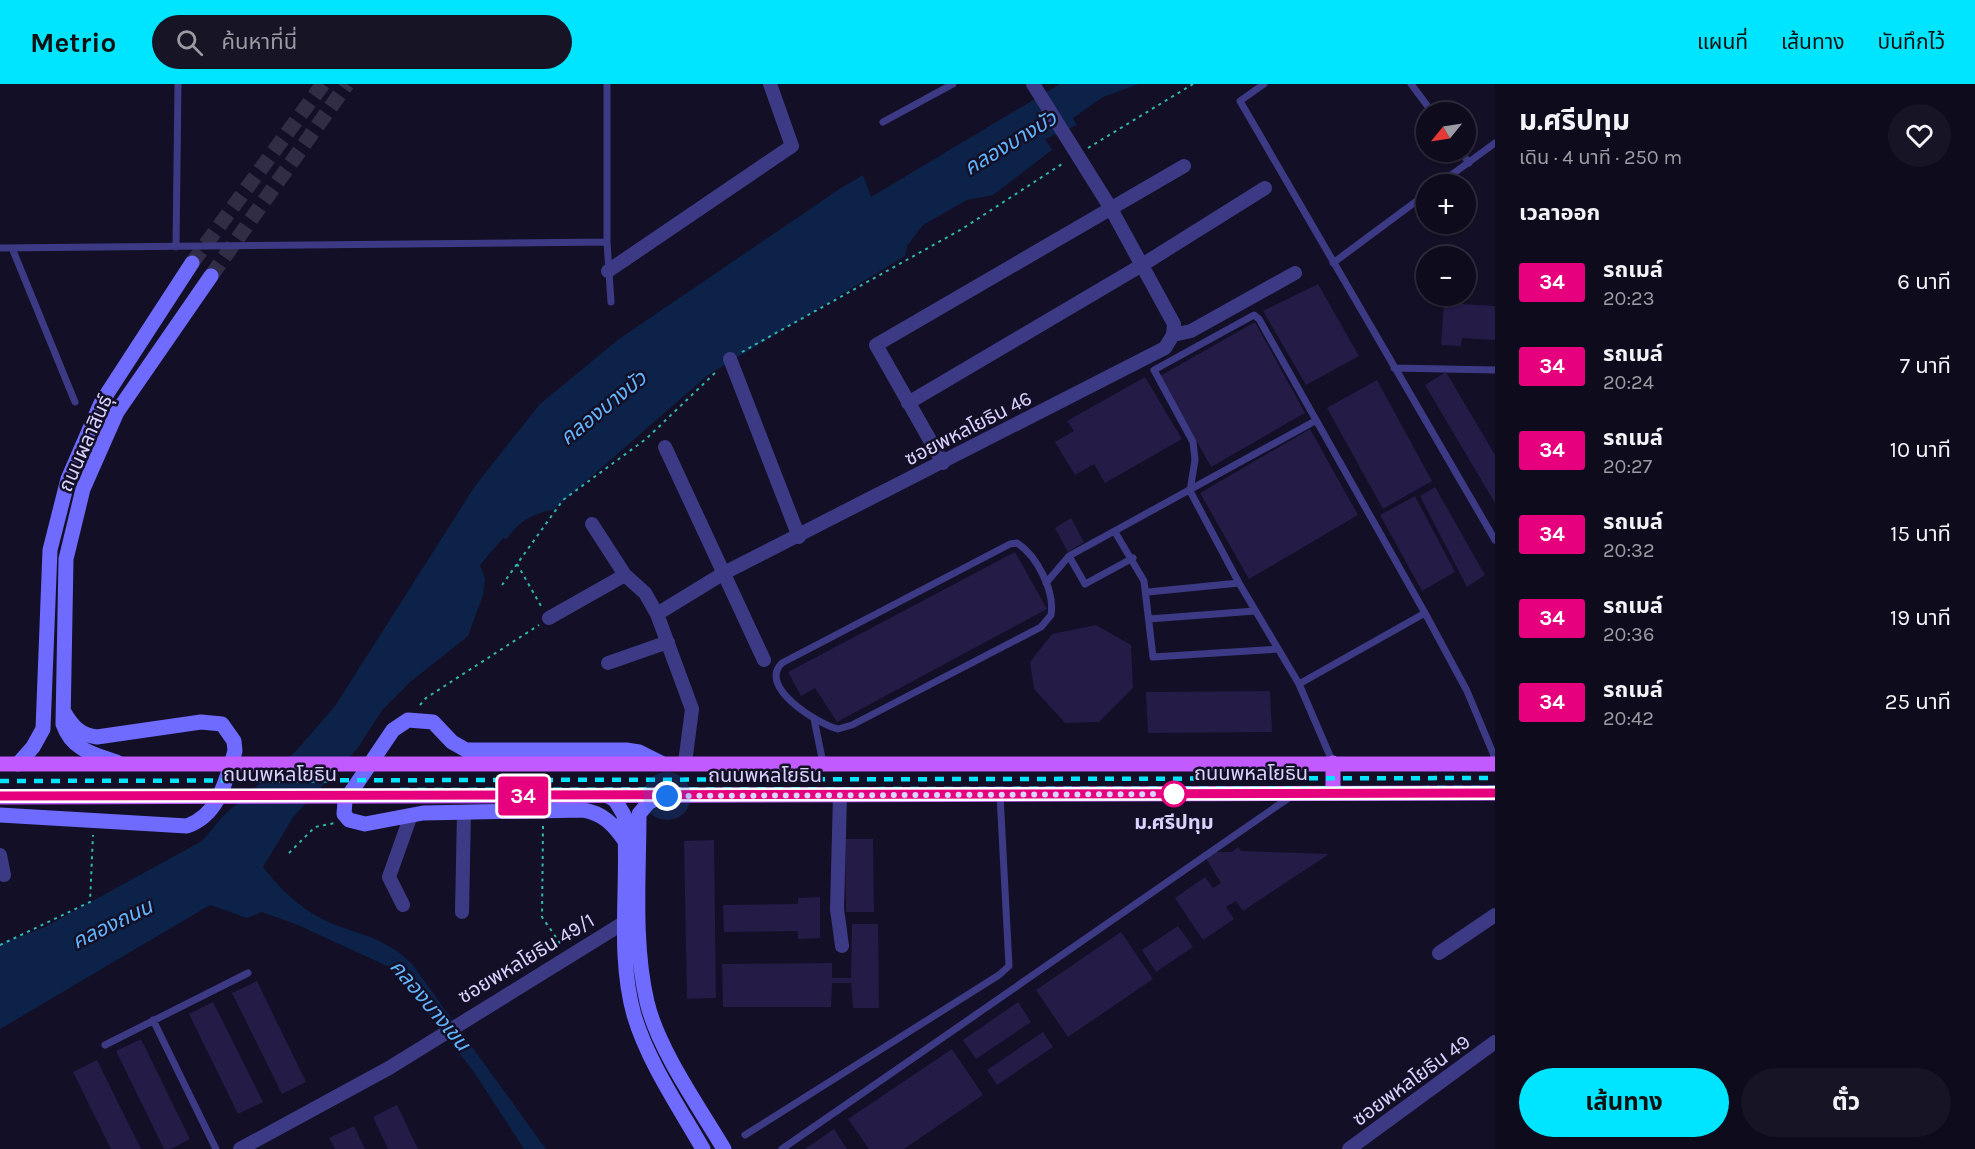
<!DOCTYPE html>
<html lang="th">
<head>
<meta charset="utf-8">
<style>
	body { margin:0; font-family:Karla,"Noto Sans Thai",sans-serif; background:#171425; color:#f1f3f6; height:100vh; display:flex; flex-direction:column; font-size:22px; white-space:nowrap }
	* { box-sizing:border-box; margin:0 }
	p { font-size:20px; color:#9b9ba3 }
	.icon { flex:none; width:33px; height:33px; fill:none; stroke:currentColor; stroke-width:2; stroke-linecap:round; stroke-linejoin:round }
	.map { position:relative; flex:1; overflow:hidden }
	.panel { display:flex; flex-direction:column; background:#0e0b1c; width:480px }
	.panel>* { flex:none }
	.badge { padding:0 12px; border-radius:4px; font-size:21px; line-height:39px }
	.needle { width:39px; rotate:240deg }
	.buttons { position:absolute; left:1416px; top:18px; display:grid; gap:12px }
	.buttons a { display:grid; place-items:center; width:60px; height:60px; border-radius:50%; background:#0e0b1c; box-shadow:0 2px 4px #0004,0 0 0 2px #2e2b3b; font-size:30px }
	.you { position:absolute; width:30px; height:30px; margin:-15px; border:4px solid #fff; border-radius:50%; background:#1a73e8; box-shadow:0 0 0 9px #1a73e833 }
	.map>.badge { position:absolute; translate:-50% -50%; box-shadow:0 0 0 3px #fff }
	h2 { padding:0 24px; font-size:22px; line-height:54px }
	.round { display:grid; place-items:center; flex:none; width:63px; height:63px; border-radius:32px; background:#171425 }
	.headline { display:flex; align-items:center; justify-content:space-between; height:102px; padding:0 24px }
	h1 { font-size:28px; font-weight:700; line-height:45px }
	.cta { display:flex; gap:12px; margin-top:auto; padding:12px 24px }
	.cta a { flex:1; height:69px; border-radius:36px; background:#00e5ff; color:#111; font-size:24px; font-weight:700; line-height:69px; text-align:center }
	.cta a+a { background:#171425; color:#f1f3f6 }
	ul { padding:0; list-style:none }
	li { display:flex; align-items:center; gap:18px; height:84px; padding:0 24px }
	li div { flex:1 }
	li b { display:block; font-size:22px }
	li em { font-style:normal }
	li .badge { min-width:66px; font-weight:700; text-align:center }
	header { display:flex; align-items:center; gap:36px; box-sizing:border-box; height:84px; padding:0 30px; background:#00e5ff; color:#111 }
	header strong { font-size:28px }
	nav { display:flex; gap:33px; margin-inline-start:auto; font-size:21px }
	.search { width:420px; height:54px; background:#171425; display:flex; align-items:center; gap:15px; box-sizing:border-box; padding:0 21px; border-radius:33px; color:#9b9ba3; font-size:22px }
	main { display:flex; flex:1; min-height:0 }
	.map>svg:first-child { display:block }
	.water { fill:#0c2248 }
	.building { fill:#241b47 }
	.lines { fill:none; stroke-linecap:round; stroke-linejoin:round }
	.secondary-tunnel { stroke:#312d47; stroke-width:15; stroke-dasharray:15 8; stroke-linecap:butt }
	.path { stroke:#2fb8b0; stroke-width:2; stroke-dasharray:3 4.5; stroke-linecap:butt }
	.service { stroke:#3d3a85; stroke-width:7 }
	.minor { stroke:#3d3a85; stroke-width:14 }
	.secondary { stroke:#6f6bff; stroke-width:15 }
	.primary { stroke:#c25bff; stroke-width:15 }
	.rail { stroke:#00e5ff; stroke-width:4.5; stroke-dasharray:9 8; stroke-linecap:butt }
	.line-casing { stroke:#fff; stroke-width:14 }
	.line { stroke:#e6007e; stroke-width:9 }
	.walk { stroke:#d9d4ff; stroke-width:6; stroke-dasharray:0 10.8 }
	.stop-dot { fill:#fff; stroke:#e6007e; stroke-width:3 }
	.labels { text-anchor:middle; stroke-width:5; stroke-linejoin:round; paint-order:stroke }
	.street-label { font-size:20px; fill:#d9d4ff; stroke:#130f26 }
	.stop-label { font-size:20px; font-weight:bold; fill:#d9d4ff; stroke:#130f26 }
	.water-label { font-size:21px; font-style:italic; fill:#62b6ff; stroke:#130f26 }
</style>
</head>
<body>
<header>
<strong>Metrio</strong>
<div class="search"><svg class="icon" aria-label="search" viewBox="0 0 24 24"><circle cx="10" cy="10" r="6"/><path d="M15 15l6 6"/></svg>ค้นหาที่นี่</div>
<nav><a>แผนที่</a><a>เส้นทาง</a><a>บันทึกไว้</a></nav>
</header>
<main>
<div class="map">
<svg width="1495" height="1065" viewBox="0 0 1495 1065">
	<rect width="100%" height="100%" fill="#130f26"/>
	<!-- water -->
	<path class="water" d="M1060 0H1139L1103 13 1073 34 1077 41 1045 55 1052 66 993 111 967 116 923 141 907 162 905 172 708 291 553 426C533 429 518 438 507 455L503 454 480 481 485 495 483 511 468 552 409 599 383 625 357 665 294 732 263 783C276 800 292 816 310 828 345 851 380 847 412 880L546 1065H524L474 988 409 905 389 883 298 841 262 828 247 834 210 821 0 945V860L45 843 202 757 224 731 297 666 335 622 475 402 540 320 619 255 841 104 863 91 871 113Z"/>
	<!-- building -->
	<path class="building" d="M1318 200 1359 272 1306 301 1263 227Z
		M1444 219 1495 222V256L1462 254 1461 262 1441 261Z
		M1255 238 1305 329 1211 383 1160 292Z
		M1446 288 1495 371V419L1425 301Z
		M1145 293 1182 355 1105 399 1094 380 1075 391 1055 358 1074 347 1067 337Z
		M1377 296 1432 397 1383 425 1327 324Z
		M1310 345 1358 431 1249 495 1200 409Z
		M1435 403 1485 491 1467 503 1420 412Z
		M1415 412 1455 488 1422 507 1380 431Z
		M1071 434 1084 458 1068 468 1055 444Z
		M1015 468 1047 525 837 638 815 604 801 612 788 588Z
		M1096 541 1131 561 1133 604 1099 638 1065 639 1034 605 1030 578 1052 550Z
		M1270 607 1272 648 1148 649 1146 608Z
		M845 755H873L874 828H846Z
		M714 756 716 914 687 915 684 757Z
		M1238 763 1241 767 1329 770 1243 827 1236 817 1226 823 1234 835 1203 856 1175 814 1205 793 1213 804 1221 799 1202 768H1232Z
		M820 813V854L798 855V847L724 848 723 821 798 820V814Z
		M852 840H878L879 924H853L851 899H832L831 923H723L722 880 832 879V894H851Z
		M1178 842 1193 863 1156 888 1142 866Z
		M1121 848 1153 895 1068 953 1036 906Z
		M257 897 306 998 282 1010 232 909Z
		M213 918 263 1018 238 1030 189 930Z
		M1018 918 1031 938 976 975 963 956Z
		M1043 948 1053 963 997 1001 987 986Z
		M141 955 190 1055 171 1065H164L116 967Z
		M952 965 983 1011 904 1065H869L848 1035Z
		M97 976 141 1065H111L73 988Z
		M397 1021 418 1065H388L373 1033Z
		M354 1042 365 1065H335L329 1054Z
		M834 1045 847 1065H805Z"/>
	<g class="lines">
		<!-- secondary-tunnel -->
		<path class="secondary-tunnel" d="M192 179 323 0
			M211 192 347 0"/>
		<!-- path -->
		<path class="path" d="M1088 64 1193 0
			M742 268 962 145 1065 78
			M517 480 541 522
			M502 501 563 416 646 355 718 286
			M420 621 426 614 539 541
			M543 742 542 833 562 862
			M289 769 315 743 335 739
			M0 861 90 818 93 751"/>
		<!-- service -->
		<path class="service" d="M607 0V158L611 218
			M1264 0 1240 17 1495 456
			M1411 0 1432 28
			M883 38 953 0
			M1461 68 1469 79
			M1439 100 1495 59
			M176 163 178 0
			M0 164 607 158
			M12 164 75 318
			M1333 179 1426 110
			M1394 284 1495 286
			M1115 448 1144 497 1153 573 1278 565
			M1017 459C1037 472 1055 507 1051 531L1041 543 852 641 838 645C818 640 757 603 782 579L1010 460Z
			M1069 472 1085 500 1133 474
			M1046 499 1069 472 1315 337
			M1148 508 1239 499
			M1149 535 1255 527
			M1299 600 1425 529
			M814 635 823 679
			M1333 679 1299 600 1239 499 1190 407 1195 376 1193 358 1154 286 1254 231 1259 235 1425 529 1467 607 1495 674
			M153 936 216 1065
			M105 961 248 889
			M745 1051 999 891 1009 882 1000 711
			M782 1065 1290 713"/>
		<!-- minor -->
		<path class="minor" d="M608 187 792 62 770 0
			M1173 251 1191 247 1295 189
			M730 275 799 453
			M908 319 1142 181 1265 104
			M665 363 764 576
			M943 379 876 261 1184 82
			M592 440 625 491 645 509 657 530 692 625 685 679
			M657 530 724 489 1165 264 1173 251 1174 240 1110 123 1033 0
			M549 534 625 491
			M608 579 668 558
			M840 712 837 825 842 862
			M0 771 4 791
			M403 821 389 793 411 731
			M462 828 464 728
			M1439 869 1495 831
			M240 1065 389 984 625 838
			M1349 1065 1495 958"/>
		<!-- secondary -->
		<path class="secondary" d="M117 678C93 670 72 666 63 640L66 475 83 405 117 328 211 192
			M18 680 33 663 43 645 50 466 68 395 101 319 192 179
			M608 712 615 716 624 731C630 797 616 867 634 931 648 978 679 1023 703 1065
			M663 712 649 718 639 730C639 792 633 858 647 918 658 965 699 1023 724 1065
			M0 731 187 742C219 731 226 696 235 667L234 657 222 640 201 638 97 653C80 651 72 642 64 628
			M625 757C614 741 603 729 583 726L423 729 365 740 349 736 344 730 345 717 393 646 408 636 433 638 452 658 466 666H626L639 668 661 679"/>
		<!-- primary -->
		<path class="primary" d="M1333 679V709
			M0 680H1495
			M0 713 1495 709"/>
		<!-- rail -->
		<path class="rail" d="M0 697 1495 694
			M400 706 1495 704"/>
	</g>
	<g class="lines">
		<defs>
			<path id="line" d="M0 712 1495 709"/>
		</defs>
		<!-- line casing -->
		<use href="#line" class="line-casing"/>
		<!-- line -->
		<use href="#line" class="line"/>
		<!-- walk -->
		<path class="walk" d="M667 712 1182 710H1174"/>
	</g>
	<!-- markers -->
	<circle class="stop-dot" cx="1174" cy="710" r="12"/>
	<g class="labels">
		<!-- street labels -->
		<g class="street-label">
			<text transform="translate(968 344) rotate(-27)" y="7">ซอยพหลโยธิน 46</text>
			<text transform="translate(85 359) rotate(-66)" y="7">ถนนผลาสินธุ์</text>
			<text x="1251" y="696">ถนนพหลโยธิน</text>
			<text x="280" y="697">ถนนพหลโยธิน</text>
			<text x="765" y="698">ถนนพหลโยธิน</text>
			<text transform="translate(526 874) rotate(-31)" y="7">ซอยพหลโยธิน 49/1</text>
			<text transform="translate(1411 996) rotate(-36)" y="7">ซอยพหลโยธิน 49</text>
		</g>
		<!-- stop labels -->
		<g class="stop-label">
			<text x="1174" y="745">ม.ศรีปทุม</text>
		</g>
		<!-- water labels -->
		<g class="water-label">
			<text transform="translate(1010 59) rotate(-31)" y="7">คลองบางบัว</text>
			<text transform="translate(603 324) rotate(-39)" y="7">คลองบางบัว</text>
			<text transform="translate(112 840) rotate(-26)" y="7">คลองถนน</text>
			<text transform="translate(430 921) rotate(50)" y="7">คลองบางเขน</text>
		</g>
	</g>
</svg>
<div class="buttons">
<a><svg class="needle" viewBox="-14 -14 28 28"><path d="M0-13l5 13h-10z" fill="#e53935"/><path d="M0 13l5-13h-10z" fill="#9b9ba3"/></svg></a>
<a>+</a>
<a>−</a>
</div>
<div class="you" style="left:667px;top:712px"></div>
<b class="badge" style="left:523px;top:712px;background:#e6007e;color:#fff">34</b>
</div>
<section class="panel">
<div class="headline"><div><h1>ม.ศรีปทุม</h1><p>เดิน · 4 นาที · 250 m</p></div><a class="round"><svg class="icon" aria-label="heart" viewBox="0 0 24 24"><path d="M12 20l-8-8c-3-5 5-10 8-4 3-6 11-1 8 4z"/></svg></a></div>
<h2>เวลาออก</h2>
<ul>
<li><span class="badge" style="background:#e6007e;color:#fff">34</span><div><b>รถเมล์</b><p>20:23</p></div><em>6 นาที</em></li>
<li><span class="badge" style="background:#e6007e;color:#fff">34</span><div><b>รถเมล์</b><p>20:24</p></div><em>7 นาที</em></li>
<li><span class="badge" style="background:#e6007e;color:#fff">34</span><div><b>รถเมล์</b><p>20:27</p></div><em>10 นาที</em></li>
<li><span class="badge" style="background:#e6007e;color:#fff">34</span><div><b>รถเมล์</b><p>20:32</p></div><em>15 นาที</em></li>
<li><span class="badge" style="background:#e6007e;color:#fff">34</span><div><b>รถเมล์</b><p>20:36</p></div><em>19 นาที</em></li>
<li><span class="badge" style="background:#e6007e;color:#fff">34</span><div><b>รถเมล์</b><p>20:42</p></div><em>25 นาที</em></li>
</ul>
<div class="cta"><a>เส้นทาง</a><a>ตั๋ว</a></div>
</section>
</main>
</body>
</html>
